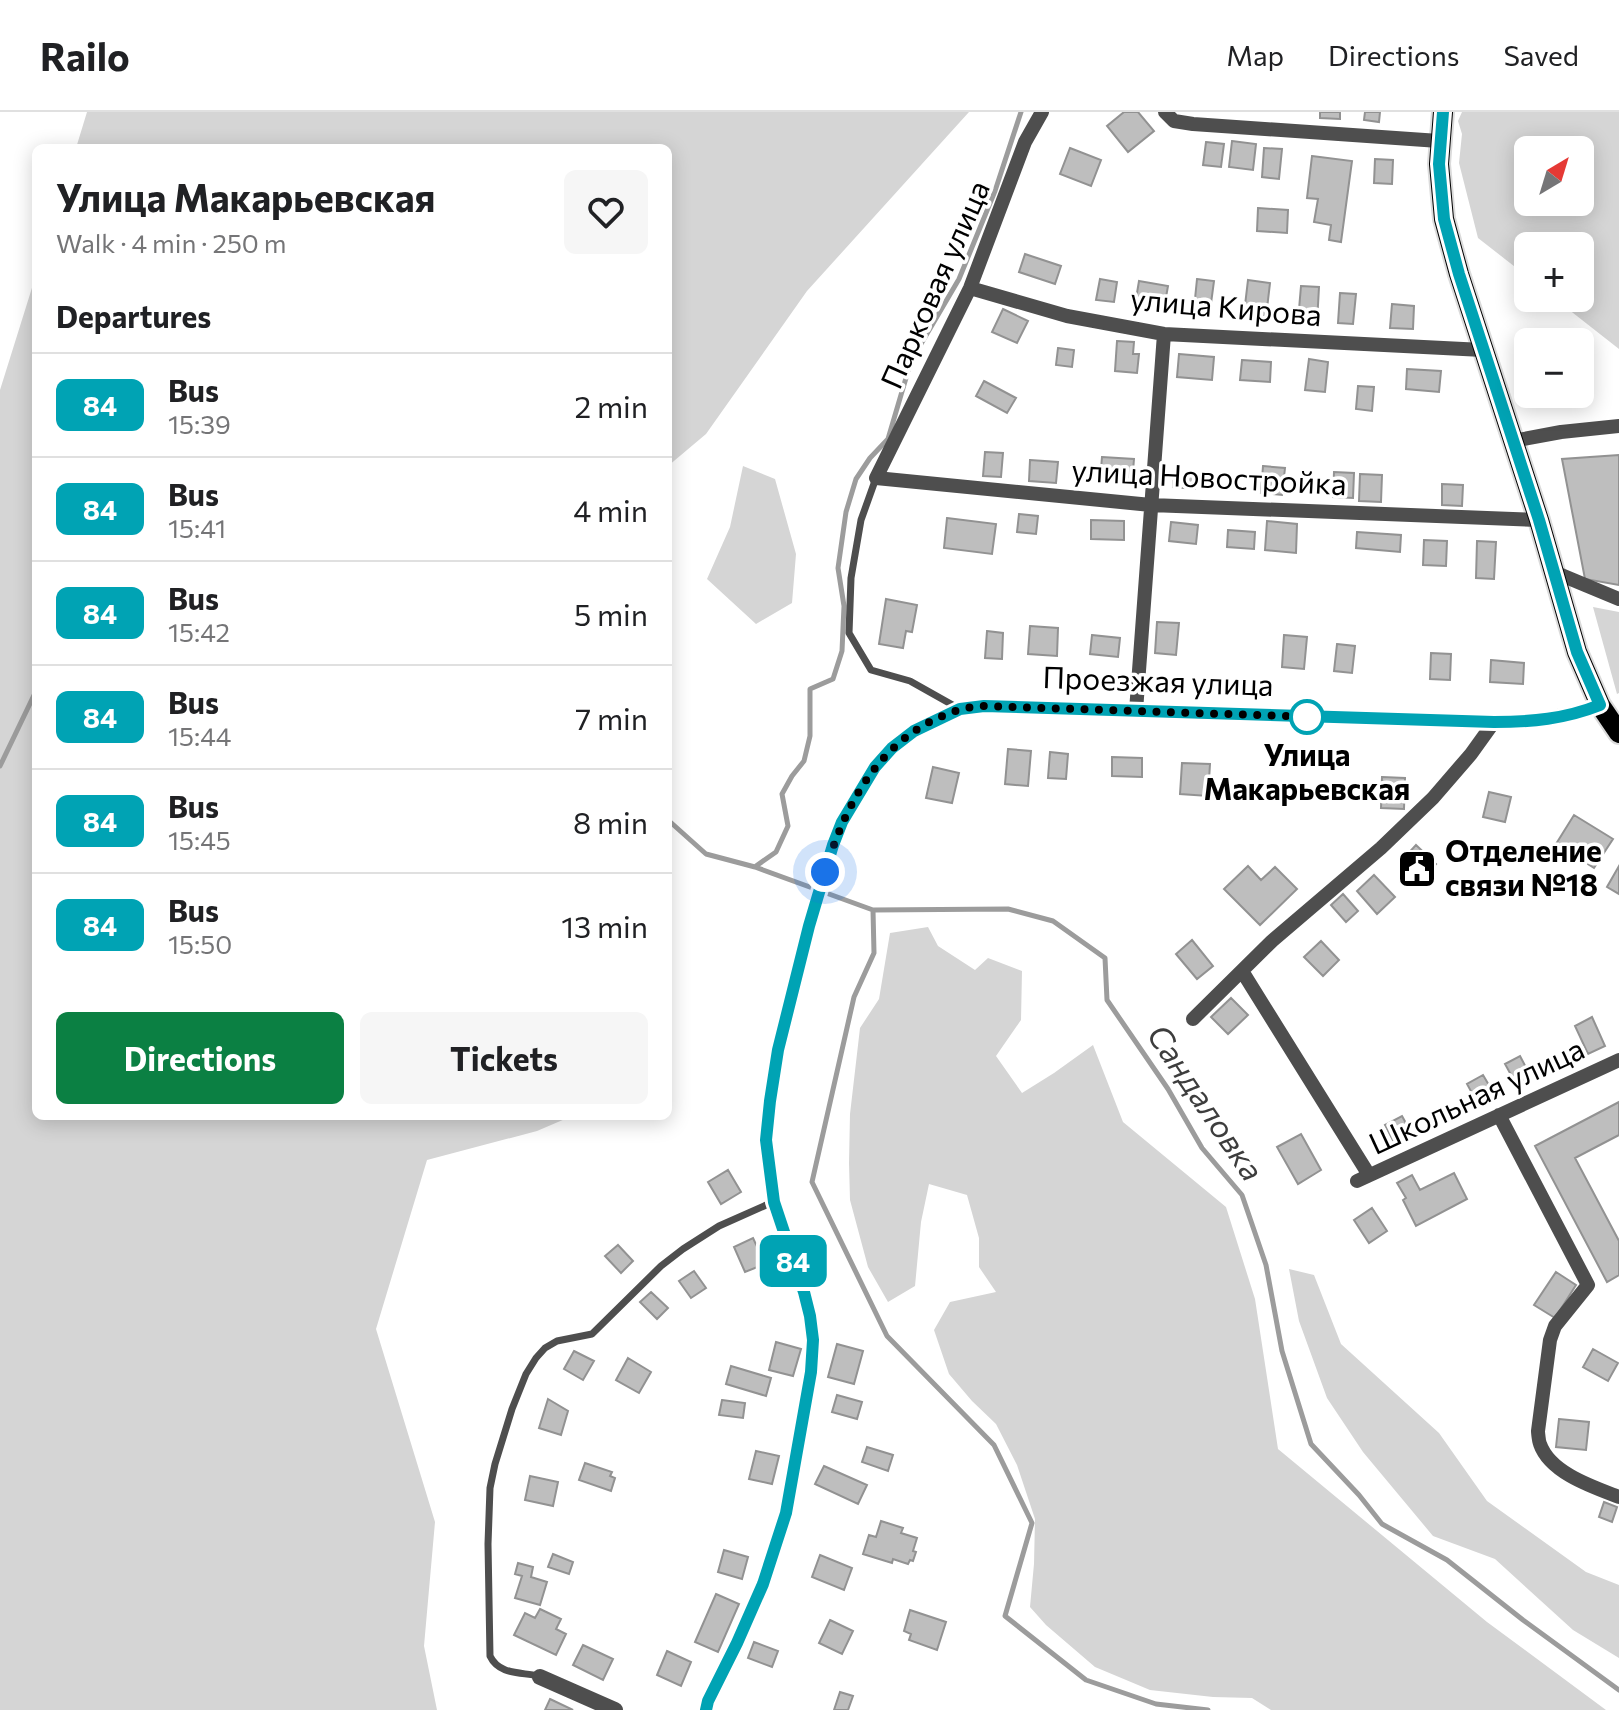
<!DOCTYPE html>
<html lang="en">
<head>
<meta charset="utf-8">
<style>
	body { margin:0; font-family:Commissioner,sans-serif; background:#f6f6f6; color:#202124; height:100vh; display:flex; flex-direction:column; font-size:30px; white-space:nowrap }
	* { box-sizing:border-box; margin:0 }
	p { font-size:26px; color:#757577 }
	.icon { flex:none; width:44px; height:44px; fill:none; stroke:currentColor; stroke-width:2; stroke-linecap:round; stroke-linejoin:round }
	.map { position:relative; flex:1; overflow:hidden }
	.details { position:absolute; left:32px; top:32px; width:640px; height:976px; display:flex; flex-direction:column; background:#fff; border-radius:12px; box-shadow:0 4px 20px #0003 }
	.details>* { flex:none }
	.badge { padding:0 16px; border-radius:12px; font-size:28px; line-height:52px }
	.needle { width:52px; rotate:38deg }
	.fabs { position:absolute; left:1514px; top:24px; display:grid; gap:16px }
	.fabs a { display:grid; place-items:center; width:80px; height:80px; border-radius:12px; background:#fff; box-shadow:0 4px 20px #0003; font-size:40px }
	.you { position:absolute; width:40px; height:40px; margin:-20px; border:6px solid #fff; border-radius:50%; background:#1a73e8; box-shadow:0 0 0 12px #1a73e833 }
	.map>.badge { position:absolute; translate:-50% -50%; box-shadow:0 0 0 4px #fff }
	h2 { padding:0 24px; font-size:30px; line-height:72px }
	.round { display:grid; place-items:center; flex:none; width:84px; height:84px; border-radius:12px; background:#f6f6f6 }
	.headline { display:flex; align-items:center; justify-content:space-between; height:136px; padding:0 24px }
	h1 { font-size:38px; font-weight:700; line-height:60px }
	.cta { display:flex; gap:16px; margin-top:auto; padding:16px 24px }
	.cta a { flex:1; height:92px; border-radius:12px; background:#0b8043; color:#fff; font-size:32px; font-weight:700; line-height:92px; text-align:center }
	.cta a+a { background:#f6f6f6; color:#202124 }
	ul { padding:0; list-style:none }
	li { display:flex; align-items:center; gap:24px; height:104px; padding:0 24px; border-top:2px solid #e0e0e0 }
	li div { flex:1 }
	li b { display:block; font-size:30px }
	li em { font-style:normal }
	li .badge { min-width:88px; font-weight:700; text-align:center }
	header { display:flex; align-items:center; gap:48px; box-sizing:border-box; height:112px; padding:0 40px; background:#fff; border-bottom:2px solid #e0e0e0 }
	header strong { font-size:38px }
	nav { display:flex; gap:44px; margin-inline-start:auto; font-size:28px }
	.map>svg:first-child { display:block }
	.green { fill:#d5d5d5; fill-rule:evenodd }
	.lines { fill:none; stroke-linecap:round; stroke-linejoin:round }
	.stream { stroke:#9c9c9c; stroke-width:5 }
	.building { fill:#bebebe; stroke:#929292; stroke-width:2 }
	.primary-casing { stroke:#dbdbdb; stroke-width:24 }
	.service { stroke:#4e4e4e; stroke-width:7 }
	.minor { stroke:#4e4e4e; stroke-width:14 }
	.tertiary { stroke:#4e4e4e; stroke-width:16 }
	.primary { stroke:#000; stroke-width:20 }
	.line-casing { stroke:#fff; stroke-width:18 }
	.line { stroke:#00a3b4; stroke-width:12 }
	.walk { stroke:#000; stroke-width:8; stroke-dasharray:0 14.4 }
	.stop-dot { fill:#fff; stroke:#00a3b4; stroke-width:4 }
	.labels { text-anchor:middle; stroke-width:7; stroke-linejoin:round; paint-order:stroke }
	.street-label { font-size:30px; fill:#000; stroke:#fff }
	.stop-label { font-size:30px; font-weight:bold; fill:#000; stroke:#fff }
	.poi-label { font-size:30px; font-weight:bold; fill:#000; stroke:#fff; text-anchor:start }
	.water-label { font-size:32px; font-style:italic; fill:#3d3d3d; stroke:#fff }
</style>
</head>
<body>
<header>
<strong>Railo</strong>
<nav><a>Map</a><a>Directions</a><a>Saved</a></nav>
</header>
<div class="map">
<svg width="1619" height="1598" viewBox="0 0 1619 1598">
	<rect width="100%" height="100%" fill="#fff"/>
	<!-- green -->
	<path class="green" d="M87 0H969L807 179 706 322 668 354V36H76Z
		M1462 0H1619V237L1554 186H1580V134H1528V165L1478 126 1459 51 1462 22 1458 9ZM1528 38H1580V90H1528Z
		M36 163V1004H572L537 1019 427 1048 376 1217 435 1410 424 1534 437 1598H0V278Z
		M743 354 775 367 796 442 792 491 756 512 707 467 730 415Z
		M1593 495 1619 500V581L1617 582Z
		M928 815 938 834 975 858 988 846 1022 859 1021 908 996 944 1022 981 1054 961 1093 933 1123 1010 1226 1095 1255 1187 1278 1337 1487 1510 1606 1598H1271L1252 1586 1213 1585 1150 1578 1095 1555 1046 1513 1030 1495 1034 1452 1035 1407 1017 1353 996 1312 972 1289 949 1262 934 1218 950 1190 996 1180 979 1155V1126L967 1083 929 1072 921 1110 915 1174 888 1190 868 1155 850 1088 849 1051 850 1002 860 916 879 887 890 821Z
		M1289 1157 1314 1163 1341 1232 1439 1321 1487 1389 1586 1460 1619 1473V1546L1573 1518 1495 1447 1433 1424 1363 1340 1327 1286 1299 1209Z"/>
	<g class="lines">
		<!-- stream -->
		<path class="stream" d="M0 654 36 579
			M668 708 706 742 755 755 873 798 1008 797 1053 809 1105 846 1107 888 1168 977 1202 1036 1242 1083 1266 1153 1282 1239 1311 1332 1359 1383 1382 1412 1447 1448 1523 1508 1619 1578
			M756 754 776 740 788 714 782 682 792 664 804 649 810 624V577L833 567 842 539 844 494 838 456 846 400 856 367 870 346 888 327 911 249 959 167 995 79 1021 0
			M873 798 874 841 854 885 812 1070 887 1224 994 1333 1032 1411 1005 1504 1086 1568 1156 1592 1208 1598"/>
	</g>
	<!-- building -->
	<path class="building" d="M1124 0H1138L1154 19 1128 40 1107 14Z
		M1320 0H1340V7L1320 6Z
		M1365 0H1380L1379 10 1364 8Z
		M1232 29 1256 32 1253 58 1229 55Z
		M1206 30 1224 32 1221 55 1203 53Z
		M1070 36 1101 48 1091 74 1060 62Z
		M1264 36 1282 37 1279 67 1262 65Z
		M1312 44 1352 49 1341 130 1329 128 1331 113 1314 110 1318 87 1307 86Z
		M1375 47 1393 48 1392 72 1374 71Z
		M1258 96 1288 98 1287 121 1257 119Z
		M1025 142 1061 154 1055 172 1019 160Z
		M1100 167 1117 170 1114 190 1096 188Z
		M1197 167 1214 169 1210 199 1194 197Z
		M1248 168 1270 171 1266 205 1244 202Z
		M1139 169 1168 174 1165 191 1136 187Z
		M1301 174 1319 175 1317 211 1298 209Z
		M1340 181 1356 182 1353 212 1338 211Z
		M1392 192 1414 194 1413 217 1390 216Z
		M1003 197 1028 209 1017 231 992 220Z
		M1117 229 1134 230 1133 242H1139L1137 261 1115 259Z
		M1058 236 1074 238 1072 255 1056 253Z
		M1179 242 1214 245 1212 268 1177 265Z
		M1309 247 1328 250 1325 280 1305 278Z
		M1242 248 1271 250 1270 270 1240 268Z
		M1407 257 1441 259 1439 280 1406 277Z
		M984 269 1016 286 1007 301 976 284Z
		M1358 274 1374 275 1372 299 1356 297Z
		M985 340 1003 341 1001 365 983 364Z
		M1619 343V473L1585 467 1562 347Z
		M1102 345 1134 347 1132 371 1100 369Z
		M1030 348 1058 350 1056 371 1029 369Z
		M1263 354 1285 356 1282 383 1261 381Z
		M1174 360 1196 362 1195 377 1173 375Z
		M1334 360 1354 361 1353 386 1333 385Z
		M1360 362 1382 363 1381 390 1359 389Z
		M1442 372 1463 373 1462 394 1442 393Z
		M1019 402 1038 404 1036 422 1017 420Z
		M947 406 996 412 992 442 944 436Z
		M1091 408 1124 409V428L1091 427Z
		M1267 409 1297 412 1296 441 1265 438Z
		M1171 410 1198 413 1196 432 1169 429Z
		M1228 418 1255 420 1254 437 1227 435Z
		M1357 420 1401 423 1400 440 1356 436Z
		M1424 428 1447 429 1446 454 1423 453Z
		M1477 429 1496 430 1494 467 1476 466Z
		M886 487 917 493 912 520 906 519 903 536 879 532Z
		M1157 510 1179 511 1176 543 1155 541Z
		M1030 514 1058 516 1057 544 1028 542Z
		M987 519 1003 521 1002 547 985 546Z
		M1092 523 1120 526 1118 545 1090 542Z
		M1284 523 1307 525 1304 557 1282 555Z
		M1337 532 1355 534 1352 561 1334 559Z
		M1431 541 1451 542 1450 568 1430 567Z
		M1491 548 1524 551 1523 572 1490 570Z
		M1008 637 1031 639 1028 674 1005 672Z
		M1050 640 1068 642 1066 667 1048 666Z
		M1112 645 1142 646V665L1112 664Z
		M1182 651 1210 652 1208 684 1180 682Z
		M933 655 959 661 952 691 926 686Z
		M1382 665 1405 666 1404 697 1381 696Z
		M1489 680 1511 685 1505 710 1483 705Z
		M1574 703 1613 727 1594 756 1556 732Z
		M1416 733 1436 752 1424 765 1404 746Z
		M1248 754 1261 768 1275 755 1297 777 1260 813 1224 777Z
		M1619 754V782L1607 775Z
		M1374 763 1395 785 1377 802 1357 779Z
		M1343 782 1358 799 1346 810 1331 793Z
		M1192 828 1213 854 1197 867 1176 842Z
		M1321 829 1339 848 1323 864 1304 845Z
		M1231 886 1248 903 1228 922 1211 905Z
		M1592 905 1605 934 1588 942 1575 914Z
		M1520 944 1531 965 1516 972 1505 952Z
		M1483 963 1496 985 1479 994 1467 972Z
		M1619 990V1023L1575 1046 1619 1129V1163L1607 1170 1535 1034Z
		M1402 1004 1413 1024 1396 1034 1385 1013Z
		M1301 1022 1321 1058 1298 1072 1277 1035Z
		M728 1058 741 1080 721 1092 708 1070Z
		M1454 1061 1467 1087 1416 1114 1403 1088 1406 1086 1397 1071 1412 1063 1420 1078Z
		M1372 1096 1387 1119 1369 1131 1354 1108Z
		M753 1126 765 1152 745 1160 734 1135Z
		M618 1133 633 1149 621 1161 605 1144Z
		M694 1159 706 1176 691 1186 679 1169Z
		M1556 1160 1576 1173 1555 1206 1534 1193Z
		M651 1180 668 1196 657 1207 640 1190Z
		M776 1230 801 1237 793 1264 769 1258Z
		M837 1232 863 1239 854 1272 828 1265Z
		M1593 1237 1618 1251 1608 1269 1583 1255Z
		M574 1239 594 1249 583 1268 564 1257Z
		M628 1246 651 1260 639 1281 616 1268Z
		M731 1254 771 1266 766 1284 726 1272Z
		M837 1283 862 1290 857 1307 832 1300Z
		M548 1287 568 1299 561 1323 539 1316Z
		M722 1288 745 1291 743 1306 719 1303Z
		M1559 1307 1589 1310 1586 1338 1556 1335Z
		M867 1335 893 1343 888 1359 862 1350Z
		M756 1339 779 1344 772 1372 749 1367Z
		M585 1351 612 1360 610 1364 615 1366 611 1379 579 1368Z
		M824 1354 867 1373 858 1392 815 1372Z
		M530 1364 558 1370 553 1394 525 1388Z
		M1604 1390 1617 1395 1612 1410 1599 1405Z
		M881 1409 903 1416 901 1421 917 1426 913 1439 916 1440 913 1449 910 1448 908 1452 893 1447 892 1451 863 1442 869 1423 876 1425Z
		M724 1438 748 1445 742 1467 718 1460Z
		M553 1442 573 1450 569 1462 548 1455Z
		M820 1443 852 1456 844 1478 812 1465Z
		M518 1451 533 1455 531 1465 547 1470 540 1493 515 1486 522 1464 515 1462Z
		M716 1482 739 1492 718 1540 695 1530Z
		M540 1497 561 1507 556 1517 566 1522 556 1543 514 1523 525 1501 535 1506Z
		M910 1498 946 1510 937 1538 909 1528 911 1522 904 1519Z
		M830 1508 853 1519 842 1542 819 1531Z
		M754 1530 778 1539 772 1555 748 1546Z
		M583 1533 613 1547 603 1568 573 1553Z
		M667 1539 691 1550 681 1574 657 1563Z
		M840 1580 853 1584 848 1598H834Z
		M550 1587 573 1598H545Z"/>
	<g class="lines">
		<defs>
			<path id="primary" d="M1443 0 1439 52 1444 107 1459 162 1539 408 1577 540 1600 593 1619 621"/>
		</defs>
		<!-- primary casing -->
		<use href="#primary" class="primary-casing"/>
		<!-- service -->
		<path class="service" d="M876 366 861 408 851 466 849 521 871 558 910 569 958 596
			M538 1564C521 1560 499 1563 490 1544L488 1432 490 1376 495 1352 512 1297 526 1262 536 1246 545 1236 557 1229 592 1222 661 1154 683 1137 719 1114 773 1090"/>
		<!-- minor -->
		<path class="minor" d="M1042 0 1025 30 970 176 876 366 1151 393 1539 408
			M1165 0 1174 9 1193 12 1439 29
			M970 176 1067 204 1164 222 1483 238
			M1513 329 1561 320 1619 314
			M1554 460 1619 487
			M1136 599 1164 222
			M1242 859 1369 1063
			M1193 907 1272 829 1381 736 1433 686 1471 642 1494 610
			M1499 1003 1588 1173 1555 1214 1550 1228 1538 1319C1538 1320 1539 1331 1540 1332 1550 1361 1593 1375 1619 1385
			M1357 1069 1619 948"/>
		<!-- tertiary -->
		<path class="tertiary" d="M540 1565 615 1598
			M706 1598 708 1589 737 1531 763 1472 786 1401 811 1260 813 1228 810 1204 804 1180 774 1090 766 1028 770 989 778 938 809 814 833 733 842 710 875 655 892 636 914 619 960 597 984 594 1494 610C1531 610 1565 607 1600 593"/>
		<!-- primary -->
		<use href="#primary" class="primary"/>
	</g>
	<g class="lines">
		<defs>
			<path id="line" d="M706 1598 708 1589 737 1531 763 1472 786 1401 811 1260 813 1228 810 1204 804 1180 774 1090 766 1028 770 989 778 938 809 814 833 733 842 710 875 655 892 636 914 619 960 597 984 594 1494 610C1531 610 1565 607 1600 593L1577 540 1539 408 1459 162 1444 107 1439 52 1443 0"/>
		</defs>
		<!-- line casing -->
		<use href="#line" class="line-casing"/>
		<!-- line -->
		<use href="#line" class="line"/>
		<!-- walk -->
		<path class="walk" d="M825 760C846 689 883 621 959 598 967 595 976 595 984 594L1315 605H1307"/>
	</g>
	<!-- icons -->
	<defs>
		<symbol id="civic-square" viewBox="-11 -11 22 22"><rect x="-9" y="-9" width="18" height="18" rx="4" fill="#000" stroke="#fff"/><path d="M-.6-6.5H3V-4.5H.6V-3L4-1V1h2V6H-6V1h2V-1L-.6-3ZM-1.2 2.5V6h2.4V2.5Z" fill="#fff"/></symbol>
	</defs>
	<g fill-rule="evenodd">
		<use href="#civic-square" x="1395" y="735" width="44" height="44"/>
	</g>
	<!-- markers -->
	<circle class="stop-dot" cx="1307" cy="605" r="16"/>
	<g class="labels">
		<!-- street labels -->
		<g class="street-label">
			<text transform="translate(936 173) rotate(-66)" y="10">Парковая улица</text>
			<text transform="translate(1226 196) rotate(5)" y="10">улица Кирова</text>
			<text transform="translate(1209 366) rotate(3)" y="10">улица Новостройка</text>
			<text transform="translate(1158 570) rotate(2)" y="10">Проезжая улица</text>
			<text transform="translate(1477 985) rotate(-25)" y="10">Школьная улица</text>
		</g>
		<!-- stop labels -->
		<g class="stop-label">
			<text x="1307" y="654">Улица<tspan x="1307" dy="34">Макарьевская</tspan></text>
		</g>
		<!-- poi labels -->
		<g class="poi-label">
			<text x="1445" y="750">Отделение<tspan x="1445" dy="34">связи №18</tspan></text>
		</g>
		<!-- water labels -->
		<g class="water-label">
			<text transform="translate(1205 991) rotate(56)" y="11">Сандаловка</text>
		</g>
	</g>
</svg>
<div class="fabs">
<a><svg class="needle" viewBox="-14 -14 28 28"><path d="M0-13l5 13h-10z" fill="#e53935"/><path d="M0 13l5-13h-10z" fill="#757577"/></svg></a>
<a>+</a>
<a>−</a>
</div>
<div class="you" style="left:825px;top:760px"></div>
<b class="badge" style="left:793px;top:1149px;background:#00a3b4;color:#fff">84</b>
<section class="details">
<div class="headline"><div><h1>Улица Макарьевская</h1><p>Walk · 4 min · 250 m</p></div><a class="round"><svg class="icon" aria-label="heart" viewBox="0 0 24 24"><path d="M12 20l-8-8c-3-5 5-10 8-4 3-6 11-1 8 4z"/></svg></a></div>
<h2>Departures</h2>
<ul>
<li><span class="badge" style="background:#00a3b4;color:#fff">84</span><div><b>Bus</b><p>15:39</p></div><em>2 min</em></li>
<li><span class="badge" style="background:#00a3b4;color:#fff">84</span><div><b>Bus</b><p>15:41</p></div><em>4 min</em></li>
<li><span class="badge" style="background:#00a3b4;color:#fff">84</span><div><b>Bus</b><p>15:42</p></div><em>5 min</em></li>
<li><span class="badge" style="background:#00a3b4;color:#fff">84</span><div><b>Bus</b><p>15:44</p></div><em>7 min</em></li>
<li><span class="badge" style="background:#00a3b4;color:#fff">84</span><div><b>Bus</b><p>15:45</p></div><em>8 min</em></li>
<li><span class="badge" style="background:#00a3b4;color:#fff">84</span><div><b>Bus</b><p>15:50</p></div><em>13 min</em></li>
</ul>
<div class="cta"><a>Directions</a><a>Tickets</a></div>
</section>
</div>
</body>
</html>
